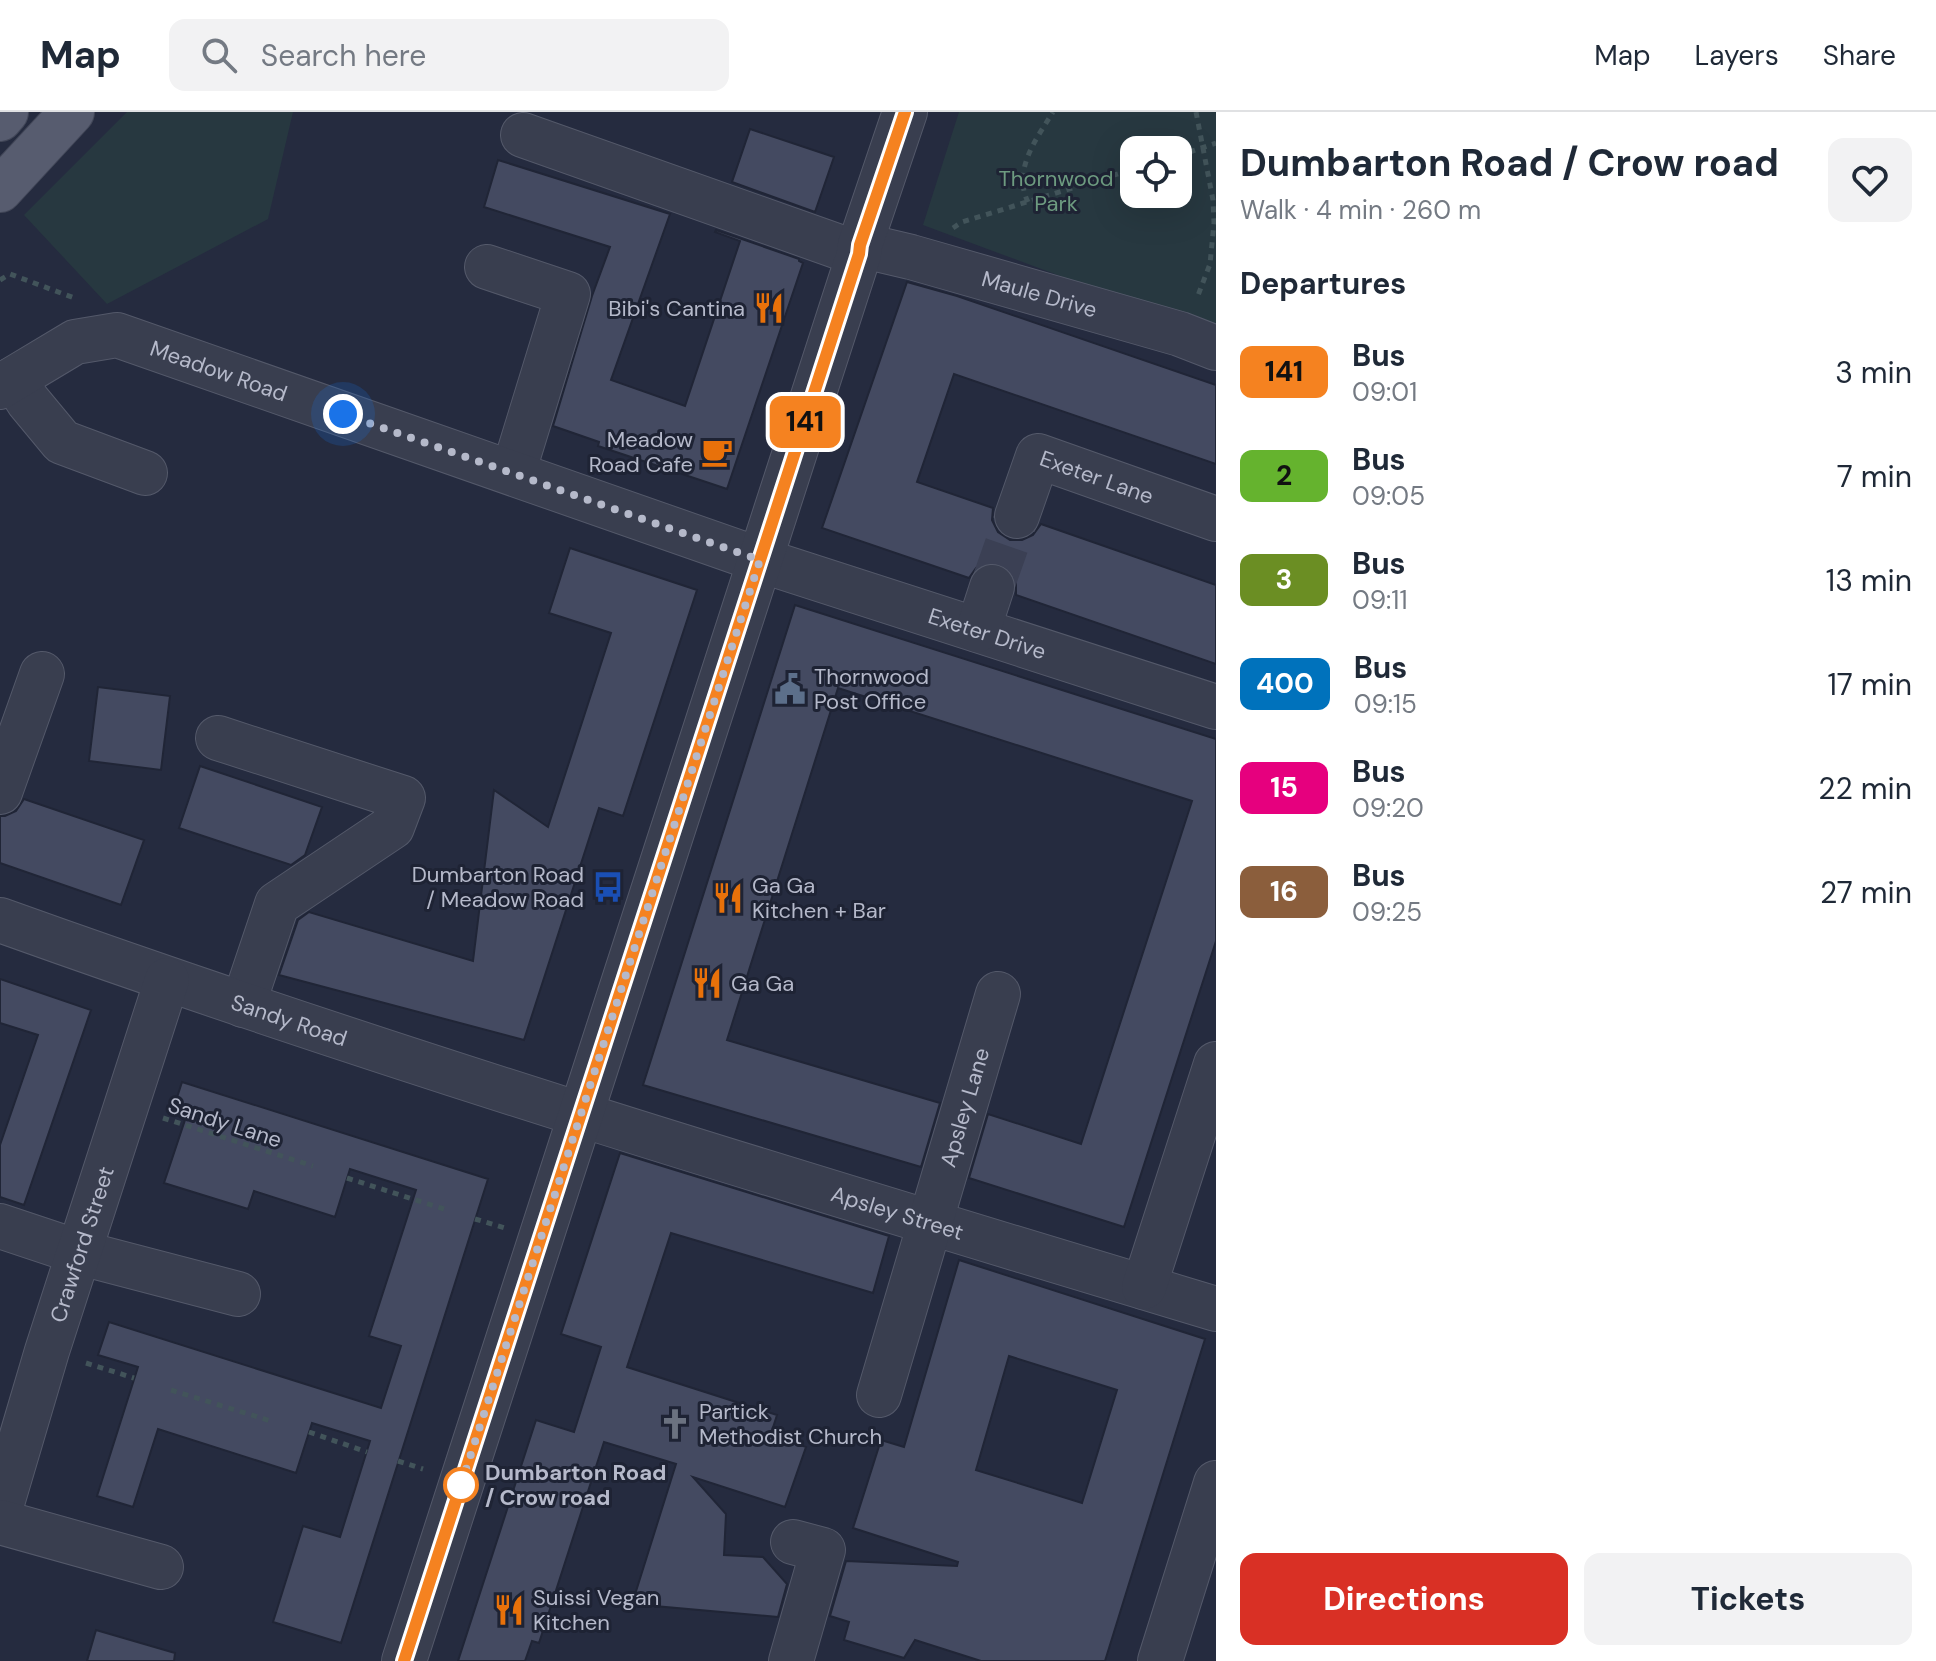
<!DOCTYPE html>
<html lang="en">
<head>
<meta charset="utf-8">
<style>
	body { margin:0; font-family:"DM Sans",sans-serif; background:#f2f2f3; color:#1f2937; height:100vh; display:flex; flex-direction:column; font-size:30px; white-space:nowrap }
	* { box-sizing:border-box; margin:0 }
	p { font-size:26px; color:#747a83 }
	.icon { flex:none; width:44px; height:44px; fill:none; stroke:currentColor; stroke-width:2; stroke-linecap:round; stroke-linejoin:round }
	.map { position:relative; flex:1; overflow:hidden }
	.panel { display:flex; flex-direction:column; background:#fff; width:720px }
	.panel>* { flex:none }
	.badge { padding:0 16px; border-radius:12px; font-size:28px; line-height:52px }
	.controls { position:absolute; left:1120px; top:24px; display:grid; gap:16px }
	.controls a { display:grid; place-items:center; width:72px; height:72px; border-radius:16px; background:#fff; box-shadow:0 8px 32px #0002; font-size:40px }
	.you { position:absolute; width:40px; height:40px; margin:-20px; border:6px solid #fff; border-radius:50%; background:#1a73e8; box-shadow:0 0 0 12px #1a73e833 }
	.map>.badge { position:absolute; translate:-50% -50%; box-shadow:0 0 0 4px #fff }
	h2 { padding:0 24px; font-size:30px; line-height:72px }
	.round { display:grid; place-items:center; flex:none; width:84px; height:84px; border-radius:16px; background:#f2f2f3 }
	.summary { display:flex; align-items:center; justify-content:space-between; height:136px; padding:0 24px }
	h1 { font-size:38px; font-weight:700; line-height:60px }
	.button { display:flex; gap:16px; margin-top:auto; padding:16px 24px }
	.button a { flex:1; height:92px; border-radius:16px; background:#d93025; color:#fff; font-size:32px; font-weight:700; line-height:92px; text-align:center }
	.button a+a { background:#f2f2f3; color:#1f2937 }
	ul { padding:0; list-style:none }
	li { display:flex; align-items:center; gap:24px; height:104px; padding:0 24px }
	li div { flex:1 }
	li b { display:block; font-size:30px }
	li em { font-style:normal }
	li .badge { min-width:88px; font-weight:700; text-align:center }
	header { display:flex; align-items:center; gap:48px; box-sizing:border-box; height:112px; padding:0 40px; background:#fff; border-bottom:2px solid #e0e1e3 }
	header strong { font-size:38px }
	nav { display:flex; gap:44px; margin-inline-start:auto; font-size:28px }
	.search { width:560px; height:72px; background:#f2f2f3; display:flex; align-items:center; gap:20px; box-sizing:border-box; padding:0 28px; border-radius:16px; color:#747a83; font-size:30px }
	main { display:flex; flex:1; min-height:0 }
	.map>svg:first-child { display:block }
	.green { fill:#273840; fill-rule:evenodd }
	.building { fill:#444a61; stroke:#202536; stroke-width:2; fill-rule:evenodd }
	.lines { fill:none; stroke-linecap:round; stroke-linejoin:round }
	.minor-tunnel { stroke:#3b4054; stroke-width:44; stroke-dasharray:44 22; stroke-linecap:butt }
	.minor-casing { stroke:#54596a; stroke-width:46 }
	.major-casing { stroke:#424758; stroke-width:46 }
	.path { stroke:#42545a; stroke-width:5; stroke-dasharray:6 6; stroke-linecap:butt }
	.minor { stroke:#393e4f; stroke-width:44 }
	.major { stroke:#575c6f; stroke-width:44 }
	.line-casing { stroke:#fff; stroke-width:18 }
	.line { stroke:#f58220; stroke-width:12 }
	.walk { stroke:#b5b9ca; stroke-width:8; stroke-dasharray:0 14.4 }
	.stop-dot { fill:#fff; stroke:#f58220; stroke-width:4 }
	.labels { text-anchor:middle; stroke-width:6; stroke-linejoin:round; paint-order:stroke }
	.park-label { font-size:22px; fill:#6d9b80; stroke:#1e2334 }
	.street-label { font-size:22px; fill:#b5b9ca; stroke:#1e2334 }
	.poi-label { font-size:22px; fill:#b5b9ca; stroke:#1e2334; text-anchor:start }
	.stop-label { font-size:22px; font-weight:bold; fill:#b5b9ca; stroke:#1e2334; text-anchor:start }
</style>
</head>
<body>
<header>
<strong>Map</strong>
<div class="search"><svg class="icon" aria-label="search" viewBox="0 0 24 24"><circle cx="10" cy="10" r="6"/><path d="M15 15l6 6"/></svg>Search here</div>
<nav><a>Map</a><a>Layers</a><a>Share</a></nav>
</header>
<main>
<div class="map">
<svg width="1216" height="1549" viewBox="0 0 1216 1549">
	<rect width="100%" height="100%" fill="#252b3f"/>
	<!-- green -->
	<path class="green" d="M127 0H293L268 107 107 192 24 103Z
		M959 0H1216V222L923 113ZM1134 38H1178V82H1134Z"/>
	<!-- building -->
	<path class="building" d="M750 17 834 45 815 100 732 70Z
		M498 48 670 102 611 268 685 294 740 129 715 120 716 118 799 147V149L803 151 727 377 598 334 599 330 553 314 592 184 610 135 484 95Z
		M907 170 957 184 1216 273V352L954 262 917 370 993 396 992 408 998 420 1010 428H1022L1033 423 1041 412 1216 473V552L1016 483V469L1011 459 1000 452 986 451 976 456 969 466 822 416Z
		M570 436 697 478 623 704 599 696 524 928 279 863 298 808 309 800 473 849 494 678 548 715 611 521 549 501Z
		M795 493 1216 627V829L1124 1115 969 1066 988 1002 1081 1032 1192 689 838 576 727 928 940 991 921 1055 643 973Z
		M98 575 170 584 161 658 89 649Z
		M200 654 322 695 305 743 291 753 179 716Z
		M24 687 144 728 121 793 0 751V704H5L16 699Z
		M0 867 91 898 24 1093 0 1085V1033L38 923 0 911Z
		M182 970 488 1067 341 1531 273 1510 303 1414 340 1425 370 1329 312 1311 296 1361 158 1317 133 1395 97 1384 138 1255 98 1243 109 1210 381 1296 401 1234 369 1224 416 1078 350 1057 335 1105 254 1079 248 1097 164 1071 186 1005 172 1001Z
		M620 1041 889 1124 873 1181 671 1121 627 1255 777 1303 771 1322 806 1335 785 1395 693 1365 726 1402 724 1443 763 1445 787 1472 778 1505 632 1492 676 1352 604 1330 539 1531 532 1529 525 1549H458L536 1308 574 1320 601 1235 561 1222Z
		M959 1148 1205 1227 1105 1549H981L915 1528 904 1546 844 1528 849 1510 830 1504 846 1449 957 1454 958 1450 853 1416 881 1328 904 1335ZM1009 1244 1117 1278 1082 1391 976 1358Z
		M96 1518 175 1541 174 1549H87Z"/>
	<g class="lines">
		<!-- minor-tunnel -->
		<path class="minor-tunnel" d="M992 475 1017 404"/>
		<defs>
			<g id="minor">
				<path d="M523 23 859 142"/>
				<path id="s1" d="M860 133 911 145 1180 222 1216 236"/>
				<path d="M487 155 568 182 513 361"/>
				<path d="M14 267 28 289 62 330 145 361"/>
				<path id="s2" d="M0 275 75 230 117 223 760 448 1216 595"/>
				<path id="s3" d="M1017 404 1038 344 1216 407"/>
				<path d="M978 518 992 475"/>
				<path d="M218 626 403 686 392 715 277 792 243 893"/>
				<path d="M0 680 42 562"/>
				<path id="s4" d="M0 808C401 952 808 1074 1216 1197"/>
				<path d="M0 1114 81 1141 238 1182"/>
				<path d="M1144 1175 1216 952"/>
				<path id="s5" d="M879 1283 998 882"/>
				<path id="s6" d="M0 1398 47 1239 167 868"/>
				<path d="M0 1410 161 1455"/>
				<path d="M404 1549 859 142 860 133 905 0"/>
				<path d="M791 1549 823 1438 793 1430"/>
				<path d="M1160 1549 1216 1371"/>
			</g>
			<path id="major" d="M0 7 6 0
				M0 78 72 0"/>
		</defs>
		<!-- minor casing -->
		<use href="#minor" class="minor-casing"/>
		<!-- major casing -->
		<use href="#major" class="major-casing"/>
		<!-- path -->
		<path class="path" d="M1196 0 1213 88 1214 111 1210 152 1197 186
			M1178 44 1216 31
			M1028 90C1012 58 1037 26 1053 0
			M953 116 962 110 1134 57
			M0 168 10 162 77 187
			M163 1006 313 1054
			M347 1066 444 1097
			M475 1107 505 1116
			M86 1251 134 1266
			M171 1278 274 1310
			M309 1320 367 1340
			M398 1349 423 1357"/>
		<!-- minor -->
		<use href="#minor" class="minor"/>
		<!-- major -->
		<use href="#major" class="major"/>
	</g>
	<g class="lines">
		<defs>
			<path id="line" d="M404 1549 859 142 860 133 905 0"/>
		</defs>
		<!-- line casing -->
		<use href="#line" class="line-casing"/>
		<!-- line -->
		<use href="#line" class="line"/>
		<!-- walk -->
		<path class="walk" d="M343 302 760 448 461 1373"/>
	</g>
	<!-- icons -->
	<defs>
		<symbol id="restaurant-bare" viewBox="-9 -9 18 18"><path d="M-5-6h1v4h1v-4h1v4h1v-4h1v5L-1.5 .5V6h-2V.5L-5-1ZM5-6V6H3V1.5H1.5Q1.5-4 5-6Z" fill="#e8710a" stroke="#1e2334" stroke-width="2.5" paint-order="stroke"/></symbol>
		<symbol id="cafe-bare" viewBox="-9 -9 18 18"><path d="M-5.5-4.5H6V0H3Q3 3.5 0 3.5H-2.5Q-5.5 3.5-5.5 0ZM3-3.2v2h1.7v-2ZM-6 4.5H4V6H-6Z" fill="#e8710a" stroke="#1e2334" stroke-width="2.5" paint-order="stroke"/></symbol>
		<symbol id="civic-bare" viewBox="-9 -9 18 18"><path d="M-.6-6.5H3V-4.5H.6V-3L4-1V1h2V6H-6V1h2V-1L-.6-3ZM-1.2 2.5V6h2.4V2.5Z" fill="#5c6f8a" stroke="#1e2334" stroke-width="2.5" paint-order="stroke"/></symbol>
		<symbol id="bus-bare" viewBox="-9 -9 18 18"><path d="M-5-6H5V4H4V6H2V4H-2V6H-4V4H-5ZM-3.5-4V0h7V-4ZM-3.5 1.2v1.5H-2V1.2ZM2 1.2v1.5H3.5V1.2Z" fill="#1a4fb4" stroke="#1e2334" stroke-width="2.5" paint-order="stroke"/></symbol>
		<symbol id="church-bare" viewBox="-9 -9 18 18"><path d="M-1.2-6h2.4v3.5h3.3v2.4h-3.3V6h-2.4V-.1h-3.3v-2.4h3.3Z" fill="#6b7280" stroke="#1e2334" stroke-width="2.5" paint-order="stroke"/></symbol>
	</defs>
	<g fill-rule="evenodd">
		<use href="#restaurant-bare" x="747" y="174" width="44" height="44"/>
		<use href="#cafe-bare" x="695" y="318" width="44" height="44"/>
		<use href="#civic-bare" x="768" y="555" width="44" height="44"/>
		<use href="#bus-bare" x="586" y="753" width="44" height="44"/>
		<use href="#restaurant-bare" x="706" y="764" width="44" height="44"/>
		<use href="#restaurant-bare" x="685" y="849" width="44" height="44"/>
		<use href="#church-bare" x="653" y="1290" width="44" height="44"/>
		<use href="#restaurant-bare" x="487" y="1476" width="44" height="44"/>
	</g>
	<!-- markers -->
	<circle class="stop-dot" cx="461" cy="1373" r="16"/>
	<g class="labels">
		<!-- park labels -->
		<g class="park-label">
			<text x="1056" y="74">Thornwood<tspan x="1056" dy="25">Park</tspan></text>
		</g>
		<!-- street labels -->
		<g class="street-label">
			<text dy="8" stroke="none"><textPath href="#s1" startOffset="186">Maule Drive</textPath></text>
			<text dy="8" stroke="none"><textPath href="#s2" startOffset="238">Meadow Road</textPath></text>
			<text dy="8" stroke="none"><textPath href="#s3" startOffset="126">Exeter Lane</textPath></text>
			<text dy="8" stroke="none"><textPath href="#s2" startOffset="1050">Exeter Drive</textPath></text>
			<text dy="8" stroke="none"><textPath href="#s4" startOffset="306">Sandy Road</textPath></text>
			<text dy="8" stroke="none"><textPath href="#s5" startOffset="300">Apsley Lane</textPath></text>
			<text transform="translate(225 1010) rotate(18)" y="8">Sandy Lane</text>
			<text dy="8" stroke="none"><textPath href="#s4" startOffset="944">Apsley Street</textPath></text>
			<text dy="8" stroke="none"><textPath href="#s6" startOffset="278">Crawford Street</textPath></text>
		</g>
		<!-- poi labels -->
		<g class="poi-label">
			<text x="745" y="204" text-anchor="end">Bibi's Cantina</text>
			<text x="693" y="335" text-anchor="end">Meadow<tspan x="693" dy="25">Road Cafe</tspan></text>
			<text x="814" y="572">Thornwood<tspan x="814" dy="25">Post Office</tspan></text>
			<text x="584" y="770" text-anchor="end">Dumbarton Road<tspan x="584" dy="25">/ Meadow Road</tspan></text>
			<text x="752" y="781">Ga Ga<tspan x="752" dy="25">Kitchen + Bar</tspan></text>
			<text x="731" y="879">Ga Ga</text>
			<text x="699" y="1307">Partick<tspan x="699" dy="25">Methodist Church</tspan></text>
			<text x="533" y="1493">Suissi Vegan<tspan x="533" dy="25">Kitchen</tspan></text>
		</g>
		<!-- stop labels -->
		<g class="stop-label">
			<text x="485" y="1368">Dumbarton Road<tspan x="485" dy="25">/ Crow road</tspan></text>
		</g>
	</g>
</svg>
<div class="controls">
<a><svg class="icon" aria-label="locate" viewBox="0 0 24 24"><circle cx="12" cy="12" r="6"/><path d="M12 2v4M12 18v4M2 12h4M18 12h4"/></svg></a>
</div>
<div class="you" style="left:343px;top:302px"></div>
<b class="badge" style="left:805px;top:310px;background:#f58220;color:#111">141</b>
</div>
<section class="panel">
<div class="summary"><div><h1>Dumbarton Road / Crow road</h1><p>Walk · 4 min · 260 m</p></div><a class="round"><svg class="icon" aria-label="heart" viewBox="0 0 24 24"><path d="M12 20l-8-8c-3-5 5-10 8-4 3-6 11-1 8 4z"/></svg></a></div>
<h2>Departures</h2>
<ul>
<li><span class="badge" style="background:#f58220;color:#111">141</span><div><b>Bus</b><p>09:01</p></div><em>3 min</em></li>
<li><span class="badge" style="background:#65b32e;color:#111">2</span><div><b>Bus</b><p>09:05</p></div><em>7 min</em></li>
<li><span class="badge" style="background:#6b8e23;color:#fff">3</span><div><b>Bus</b><p>09:11</p></div><em>13 min</em></li>
<li><span class="badge" style="background:#0072bc;color:#fff">400</span><div><b>Bus</b><p>09:15</p></div><em>17 min</em></li>
<li><span class="badge" style="background:#e6007e;color:#fff">15</span><div><b>Bus</b><p>09:20</p></div><em>22 min</em></li>
<li><span class="badge" style="background:#8b5e3c;color:#fff">16</span><div><b>Bus</b><p>09:25</p></div><em>27 min</em></li>
</ul>
<div class="button"><a>Directions</a><a>Tickets</a></div>
</section>
</main>
</body>
</html>
